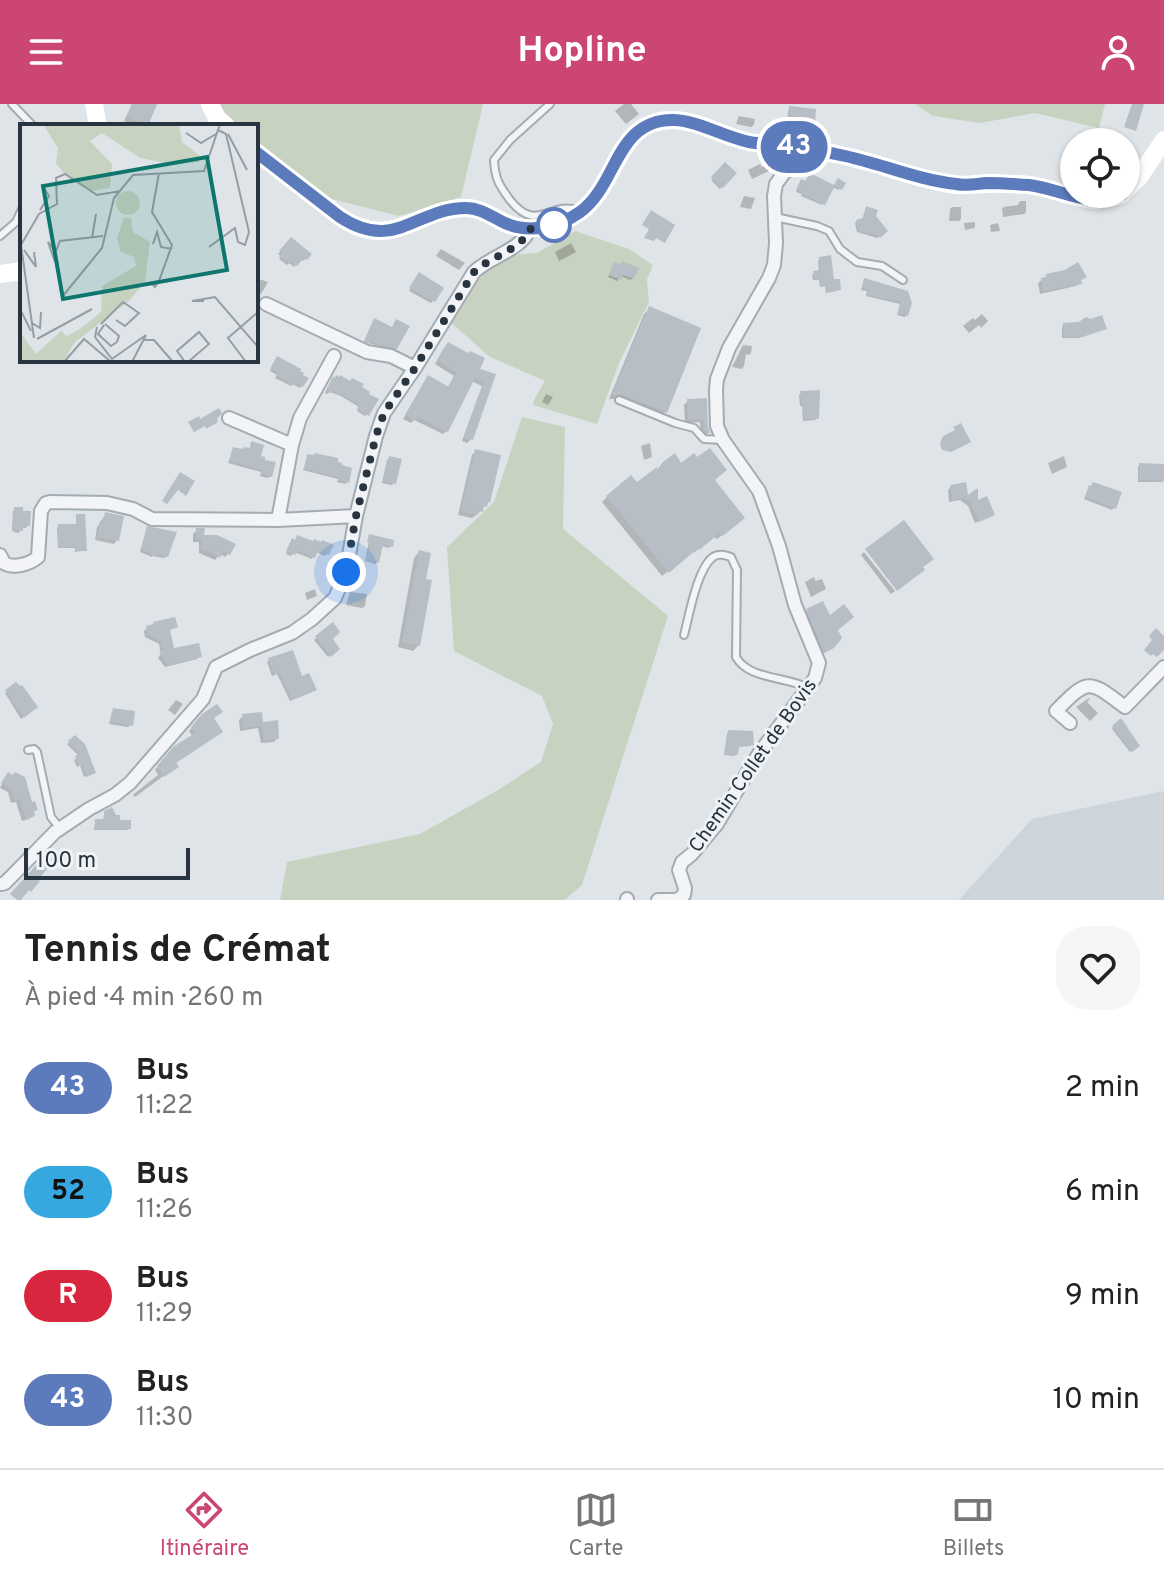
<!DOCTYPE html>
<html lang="fr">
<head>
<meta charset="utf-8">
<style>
	body { margin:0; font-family:Overpass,sans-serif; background:#f6f6f6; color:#222; height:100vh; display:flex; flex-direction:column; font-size:30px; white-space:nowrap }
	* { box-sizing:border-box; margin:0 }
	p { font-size:26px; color:#767676 }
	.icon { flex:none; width:44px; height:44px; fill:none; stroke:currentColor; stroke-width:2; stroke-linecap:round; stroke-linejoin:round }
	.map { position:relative; height:796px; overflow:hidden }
	.drawer { display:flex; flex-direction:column; background:#fff; flex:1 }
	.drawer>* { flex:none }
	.badge { padding:0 16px; border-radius:26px; font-size:28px; line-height:52px }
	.fabs { position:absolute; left:1060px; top:24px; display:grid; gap:16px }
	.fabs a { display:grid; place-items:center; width:80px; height:80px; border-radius:50%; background:#fff; box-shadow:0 2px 6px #0004; font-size:40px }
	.scale { position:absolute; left:24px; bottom:20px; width:166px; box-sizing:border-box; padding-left:8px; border:4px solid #28343f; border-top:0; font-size:22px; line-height:28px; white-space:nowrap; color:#28343f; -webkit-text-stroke:6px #eff3f6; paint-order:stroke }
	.you { position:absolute; width:40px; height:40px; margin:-20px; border:6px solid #fff; border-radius:50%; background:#1a73e8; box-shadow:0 0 0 12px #1a73e833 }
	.map>.badge { position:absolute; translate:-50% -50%; box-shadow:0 0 0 4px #fff }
	.round { display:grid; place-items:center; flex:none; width:84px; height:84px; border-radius:32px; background:#f6f6f6 }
	.summary { display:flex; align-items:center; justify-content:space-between; height:136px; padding:0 24px }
	h1 { font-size:38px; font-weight:700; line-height:60px }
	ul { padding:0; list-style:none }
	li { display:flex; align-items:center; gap:24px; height:104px; padding:0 24px }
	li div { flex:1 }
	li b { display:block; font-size:30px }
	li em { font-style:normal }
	li .badge { min-width:88px; font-weight:700; text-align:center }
	header { display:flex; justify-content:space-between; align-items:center; height:104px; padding:0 24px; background:#cb4670; color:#fff; font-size:36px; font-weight:700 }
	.dock { display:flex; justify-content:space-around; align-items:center; height:112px; border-top:2px solid #e0e0e0; background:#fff; font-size:22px; color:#767676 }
	.dock a { display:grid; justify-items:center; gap:4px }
	.dock .selected { color:#cb4670 }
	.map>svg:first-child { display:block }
	.built { fill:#cdd4da }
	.green { fill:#c8d2c1 }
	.shadow { fill:#0003 }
	.building { fill:#b7bec5 }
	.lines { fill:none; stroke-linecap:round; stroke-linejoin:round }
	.lane-casing { stroke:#a4acb2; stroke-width:10 }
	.street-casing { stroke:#a4acb2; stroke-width:16 }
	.lane { stroke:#f2f4f7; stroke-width:6 }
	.street { stroke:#f2f4f7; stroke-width:12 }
	.secondary { stroke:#fff; stroke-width:18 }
	.line-casing { stroke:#fff; stroke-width:18 }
	.line { stroke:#5b7bbc; stroke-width:12 }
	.walk { stroke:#28343f; stroke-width:8; stroke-dasharray:0 14.4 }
	.stop-dot { fill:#fff; stroke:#5b7bbc; stroke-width:4 }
	.labels { text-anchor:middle; stroke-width:6; stroke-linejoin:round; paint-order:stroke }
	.street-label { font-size:20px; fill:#28343f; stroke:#eff3f6 }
	.inset-road { fill:none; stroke:#969ea4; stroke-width:2 }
	.view { fill:#0f766e; fill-opacity:0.15; stroke:#0f766e; stroke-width:4 }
	.inset-edge { fill:none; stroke:#28343f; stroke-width:4 }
</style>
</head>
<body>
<header><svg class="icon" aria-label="menu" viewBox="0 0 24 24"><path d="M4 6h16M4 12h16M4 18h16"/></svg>Hopline<svg class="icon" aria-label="person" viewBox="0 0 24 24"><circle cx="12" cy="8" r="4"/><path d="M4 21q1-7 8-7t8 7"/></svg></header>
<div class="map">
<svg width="1164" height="796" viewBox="0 0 1164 796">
	<rect width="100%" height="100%" fill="#dfe4e8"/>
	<!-- built -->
	<path class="built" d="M1164 687V796H959L1032 715Z"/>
	<!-- green -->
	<path class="green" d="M218 0H483L461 93 399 112 328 94 256 36V22C235 22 229 19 218 0Z
		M915 0H1105L1099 24 1035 9 980 19 933 12Z
		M575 127 629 145 653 161 647 175 649 198 619 259 597 320 533 301 535 294 545 277 490 253 449 217 476 174 489 163 509 151 537 149Z
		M522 313 565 323 563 425 668 512 582 781 565 796H280L287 758 420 730 498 686 541 658 553 620 542 592 454 547 447 443 494 398Z"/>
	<!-- shadow -->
	<path class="shadow" d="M130 0H155L141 8 142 20 140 22 124 17 132 1Z
		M624 0H631L639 10 626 20 615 7Z
		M790 4 813 20 811 23 787 21 788 7Z
		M739 12 755 15 754 21 751 23 736 20Z
		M760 60 762 63 767 61 769 67 752 75 748 66Z
		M725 61 734 69 720 85 711 76Z
		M810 71 834 83 838 77 843 79 839 86 832 83 822 101 801 92 802 90 796 88 800 79 802 78 805 79Z
		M744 92 755 94 751 105 740 103Z
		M1020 97H1026V108L1024 110 1003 113 1002 105 1004 103 1018 101Z
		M952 103H961V115L959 117H949L950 105Z
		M866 104 886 127 877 134 857 128 855 119 862 116Z
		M975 118V124L965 126 964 119Z
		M998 119 1000 127 991 128 990 121Z
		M291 136 310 150 303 157 301 155 294 163 289 159 287 161 279 155 281 152 278 150Z
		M571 139 576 148 559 157 555 148Z
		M441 145 465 159 459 166 436 152Z
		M820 155 839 185 837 187 826 189 825 182 820 183 819 176H813L812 171 819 168 818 157Z
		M613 162 633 174 630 176 621 172 617 177 608 173Z
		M1047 172 1079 177 1080 179 1076 182 1040 190 1038 179Z
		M417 173 433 197 431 199 409 187Z
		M259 175 268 178 261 190 256 188V179Z
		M864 176 906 189 907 211 905 213 897 211 900 200 866 192 867 187 861 186Z
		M650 204 665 308 660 313 615 295H609L644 210Z
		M982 210 988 217 981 224 979 221 969 229 963 222 973 214 975 216Z
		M373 218 396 244 394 246 364 238Z
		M1064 221 1102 226 1079 234H1062V223Z
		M743 241 752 242 751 249 749 251 746 250 744 262 742 265 732 263Z
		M444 244 477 266 493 271 471 335 467 339 462 337 482 282 471 277 447 327 443 330 414 316 411 319 403 315 428 273 447 285 454 272 435 260Z
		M276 256 302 282 300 284 293 280 291 282 275 274 277 271 270 267Z
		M332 277 360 284 367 310 365 312 357 307 359 303 341 292 330 288 327 290 325 289Z
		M801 289 817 314 815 316 803 317 802 302H800L799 291Z
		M546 290 553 293 548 301 542 298Z
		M705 296 708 329 705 332 701 330 700 318 685 319 684 301 688 297Z
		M650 339 652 353 644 356 641 342Z
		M252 340 270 372 268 374 260 372 261 368 228 359 234 345 242 347 249 346Z
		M476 347 488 398 478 410 472 414 458 411 472 351Z
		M308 352 335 360 347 378 345 380 337 378 338 375 303 366Z
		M1064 352 1067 363 1052 370 1048 359Z
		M389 354 394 379 392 381 382 379 387 356Z
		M696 356 713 376 738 419 717 435 714 433 693 449 692 448 662 472 602 398 607 393Z
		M1140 361 1164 362V376L1162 378H1138V363Z
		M951 383 966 394 993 410 975 419 968 402 960 396 949 398 948 386Z
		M1089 384 1114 403 1112 406 1084 395Z
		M15 405 28 421 26 424 21 423 19 429 14 428 12 426 13 407Z
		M106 410 117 436 114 440 95 436 97 423Z
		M77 412 85 446 75 448V444H58L57 424 59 422H76Z
		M147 424 166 452 164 454 153 452 152 453 140 448Z
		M197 426 202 433 233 441 228 450 225 453 220 450 215 456 199 449V438H193V430Z
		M370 432 391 442 389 444 381 442 376 460 365 457Z
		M290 439 313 440 327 450 325 452 316 448 312 455 294 448 291 452 286 450Z
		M419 448 418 542 413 547 398 543 414 454Z
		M864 448 895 487 891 490 861 451Z
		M814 473 815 477 822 475 826 485 811 493 805 478Z
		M315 485 317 492 307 496 305 489Z
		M350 488 367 490 365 502 362 504 346 501Z
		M808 507 828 547 821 551 804 510Z
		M332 521 330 535 337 545 328 553 314 536Z
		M175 522 168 527 173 546 200 552 197 555 165 563 158 554 161 550 159 540 145 533 144 527 147 524Z
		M269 556 312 588 290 597 277 570 272 572 267 558Z
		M16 581 36 603 21 615 5 589Z
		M1089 594 1090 595 1087 598 1098 609 1090 617 1076 603Z
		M176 596 183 600 175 611 168 606Z
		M114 606 131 621 128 623 109 620 112 608Z
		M203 612 211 615 174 659 173 665 135 693 133 691 135 689 158 671 155 666 170 649 193 633 189 627Z
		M243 612 261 620 277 634 274 638 261 639 258 624 240 627 239 616Z
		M1121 617 1137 642 1130 648 1112 625Z
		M729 628 752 640 750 642 737 643 735 652 724 651 727 630Z
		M75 633 91 670 84 673 80 661 77 663 74 656 79 652 67 640Z
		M5 674 32 708 33 712 29 715 22 717 16 698 11 699 8 688 0 684Z
		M106 709 118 718 129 724 127 726H94L95 719 103 717 104 711Z"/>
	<!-- building -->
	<path class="building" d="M132 0H157L148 22 126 13Z
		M1132 0H1144L1136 27 1124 23Z
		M789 2 816 5 815 21 788 19Z
		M725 58 737 69 723 84 711 73Z
		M810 69 834 81 838 74 846 79 842 86 835 82 825 101 801 90 802 88 796 86 801 75 805 77Z
		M866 102 878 106 876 112 888 127 880 134 878 131 858 127 856 116 863 114Z
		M651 106 675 121 665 139 656 134 654 137 644 134 649 125 642 121Z
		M291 133 312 150 307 156 304 154 297 162 292 158 290 160 279 152 282 149 279 147Z
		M831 151 834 175H840L841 186 827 188 826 181 821 182 820 175H814L813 167 820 166 819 153Z
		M622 157 639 164 634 175 623 171 621 176 609 171 614 158 621 160Z
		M1078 158 1087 173 1081 176 1082 180 1043 187 1041 174 1046 173V170L1065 166Z
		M419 168 444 184 435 198 409 184Z
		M864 174 908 187 912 199 908 212 898 209 900 198 867 191 868 186 862 184Z
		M649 202 701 224 667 309 621 290 612 291Z
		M1102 211 1107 225 1082 233H1064L1063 219 1079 218 1086 213 1091 215Z
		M374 214 392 223 396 215 410 222 397 245 364 237Z
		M448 238 468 249 470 247 485 254 480 265 496 270 473 336 464 334 484 278 475 274 448 328 418 313 416 317 405 311 428 271 449 283 456 268 437 256Z
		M277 252 301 265 300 267 304 269 303 271 309 274 303 283 296 279 295 282 276 271 277 268 270 265Z
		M336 271 339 273 340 271 350 277 352 274 364 280 362 283 370 288 369 290 379 295 369 312 357 305 359 301 343 291 333 287 331 289 326 286 333 272 335 274Z
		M820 286 819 315H804L800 287Z
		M707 294 708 322 710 329H707L704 326 703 315 688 316 687 295Z
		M219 304 222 309 217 315 218 318 206 325 205 322 194 328 188 318 199 312 200 315Z
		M961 319 971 338 951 348 942 346 940 339 943 332 955 326 953 323Z
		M251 337 264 341 261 352 265 353V356L276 358 272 373 261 370 262 366 229 357 233 343 243 345 244 343 250 344Z
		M710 344 727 366 715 376 745 414 723 432 720 429 699 446 698 444 669 469 606 392 631 371 637 378 657 363V366L663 358 675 349 681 359 694 349 697 353Z
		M475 345 501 351 490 399 488 398 487 403 484 402 483 408 479 407 477 411 461 407Z
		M314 349 338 354V358L342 359V361L352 364 349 379 338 376V373L304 365 307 350 314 351Z
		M389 352 402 355 396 380 383 377Z
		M1139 359 1164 360V377L1139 376Z
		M180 368 195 377 186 392 178 386 167 400 162 397Z
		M966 378 968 391 978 384V396L987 392 995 411 979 418 971 399 964 394 952 396 950 381Z
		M1093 378 1122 388 1116 405 1085 393 1089 381 1091 382Z
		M14 403H23V407H31L30 422H23V427H16L13 423Z
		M105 408 124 412 119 437 97 433 100 417 103 418Z
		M76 410H85L87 447H76V443H58V420H76Z
		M904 416 934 455 923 463 925 466 897 487 865 445Z
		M147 422 177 428 168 453 156 450 155 452 141 445Z
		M196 424H205L204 431H217L236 440 230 451 223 447 220 454 206 446H201L202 435H196Z
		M369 430 394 436 393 443 383 441 379 459 366 456 370 439 367 438Z
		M297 431 313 437 314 435 321 438 322 436 334 441 329 451 318 447 315 454 297 447 295 451 286 447 292 434 295 436Z
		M419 446 431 449 426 475 432 476 420 542 402 538Z
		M823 497 830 511 844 500 854 513 838 526 842 534 834 544 824 549 806 505Z
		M175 513 178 523 170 526 174 544 199 539 202 553 168 561 159 549 163 546 161 537 147 530 146 522 154 520 153 518Z
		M333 518 340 528 333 535 340 545 331 553 315 532Z
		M1156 524 1164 532V546L1157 553 1153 550 1151 552 1144 546 1152 536 1149 532Z
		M293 546 302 572 309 569 317 586 292 596 279 569 274 571 268 554Z
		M16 578 20 582 22 581 38 603 24 614 5 586Z
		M217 600 223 608 214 614 223 628 176 659 179 663 164 673 157 662 173 643 195 629 191 623 202 610Z
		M113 604 135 607 133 622 110 618Z
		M262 608 263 618 278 616 279 635 264 637 262 622 244 624 242 610Z
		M1121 614 1140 642 1132 648 1112 622Z
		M728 626 753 627 754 641 739 642 738 651 725 650Z
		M75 631 85 640 96 669 86 673 82 661 79 662 75 652 80 650 68 637Z
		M8 668 13 671 15 668 25 673 32 698 35 697 38 706 34 707 35 712 26 715 20 695 15 697 11 685 1 679Z
		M112 703 116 711H120V716H131V725H95V715H104V707Z
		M47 749 54 757 38 776 40 777 31 788 29 786 21 796H17L10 790Z"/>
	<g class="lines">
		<defs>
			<path id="lane" d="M12 0 33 22
				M550 0 510 36 494 56C495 75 499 81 510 96 537 130 550 97 578 106
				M775 113 817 122 829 127 840 145 857 158 882 162 903 176
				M0 132 16 118 22 105
				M619 296 675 319 694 324 704 335 723 336
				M684 531C689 512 697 465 713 453 719 449 725 451 731 453L737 466 736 553C749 576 786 572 808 584
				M28 646 34 645 37 648 51 713 60 724"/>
			<path id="street" d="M266 200 367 248 391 252 415 264
				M229 314 292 341
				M278 416 292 341 300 314 334 252
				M0 451 4 459C14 465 30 460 38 453L41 407 46 399 50 398 107 399 133 405 152 415 278 416 356 412
				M1070 619 1056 607C1089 573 1089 576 1125 603L1164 563
				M2 780 5 779 55 728 89 705 115 691 130 679 203 595 216 563 250 546 292 529 312 515 335 494 346 468 356 412 376 332 384 309 415 264 474 168C491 152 521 146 530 125
				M627 795V796
				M658 796H675
				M677 796 684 791 685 784 679 766 682 758 692 750 717 720 758 651 815 574 819 559 795 501 779 442 759 387 723 336 717 322 716 286 717 275 729 244 769 174 774 161 776 139 774 92 776 80 784 69 815 46"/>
		</defs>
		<!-- lane casing -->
		<use href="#lane" class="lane-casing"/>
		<!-- street casing -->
		<use href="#street" class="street-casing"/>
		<!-- lane -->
		<use href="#lane" class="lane"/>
		<!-- street -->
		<use href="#street" class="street"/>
		<!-- secondary -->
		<path class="secondary" d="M94 0 98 22
			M210 0 217 14 226 22
			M256 48 340 113C393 149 417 104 466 104 481 104 492 113 505 119 529 130 559 123 580 108 618 82 615 15 674 16 699 17 724 33 749 38 759 40 769 40 779 41 801 43 823 47 845 52 882 60 918 76 956 81 966 82 976 80 986 80 1000 79 1015 80 1029 81 1062 85 1088 105 1122 90
			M1126 86 1140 72 1164 36
			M0 170 22 167"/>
	</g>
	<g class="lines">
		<defs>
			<path id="line" d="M256 48 340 113C395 149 416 104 466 104 481 104 492 113 505 119 529 130 559 123 580 108 618 81 615 15 674 16 699 17 724 33 749 38 759 40 769 40 779 41 801 43 823 47 845 52 882 60 918 76 956 80 966 82 976 80 986 79 1000 79 1015 80 1029 81 1062 85 1088 105 1122 90"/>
		</defs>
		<!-- line casing -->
		<use href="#line" class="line-casing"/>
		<!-- line -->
		<use href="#line" class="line"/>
		<!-- walk -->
		<path class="walk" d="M346 468 356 412 376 332 384 309 415 264 474 168C491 152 521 146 530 125L554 121"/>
	</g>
	<!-- markers -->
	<circle class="stop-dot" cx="554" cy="121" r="16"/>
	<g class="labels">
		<!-- street labels -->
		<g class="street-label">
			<text transform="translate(752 661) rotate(-55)" y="7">Chemin Collet de Bovis</text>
		</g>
	</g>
	<!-- overview -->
	<g transform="translate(20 20)">
		<rect width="238" height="238" fill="#dfe4e8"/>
		<path d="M23 0H159L162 18 179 31V38L155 41 120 34 82 9 70 17 92 40 90 64 71 67 43 48 36 39 38 24ZM96 79a12 12 0 1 1 24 0a12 12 0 1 1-24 0ZM104 94H111L113 108 130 118 125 158 109 177 54 219 43 238H0V208L16 230 41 207 47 212 60 205 81 188 82 162 116 142 114 133 101 128 97 114Z" fill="#c8d2c1"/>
		<path class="inset-road" d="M166 9 181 19 196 10M208 10 227 46M20 86 29 72 22 61M72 114 76 90M133 120 137 108 141 123 152 125M189 123 215 104 218 118 225 121 229 108 206 10 198 6M4 126 16 143 14 128M35 138 28 118 36 127 40 117 83 112M131 159 135 163 139 157 152 121 132 88 139 49M42 173 82 124 94 74 113 51 184 47 200 0M184 177H172L195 173 238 223M0 185 11 207M12 199 20 204 21 188M81 200 103 178 119 189 105 202 96 196M85 200 99 212 97 218M84 201 78 210 91 222 97 218M77 203 75 213 92 235 126 211 112 238M14 214 1 121 19 90 37 80 36 54 45 50 77 71 101 67M17 215 72 185M124 216H134L153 238M44 238 64 215 90 237M165 238 157 227 179 208 189 220 168 238M226 238 208 214 238 188"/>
		<path class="view" d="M187 33 207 146 43 175 23 62Z"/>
		<rect width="238" height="238" class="inset-edge"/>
	</g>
</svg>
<div class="fabs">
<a><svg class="icon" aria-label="locate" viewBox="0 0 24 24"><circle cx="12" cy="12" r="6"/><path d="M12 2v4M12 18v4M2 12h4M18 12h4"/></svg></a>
</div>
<div class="scale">100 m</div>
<div class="you" style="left:346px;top:468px"></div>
<b class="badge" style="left:794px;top:43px;background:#5b7bbc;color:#fff">43</b>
</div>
<section class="drawer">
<div class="summary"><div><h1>Tennis de Crémat</h1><p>À pied · 4 min · 260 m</p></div><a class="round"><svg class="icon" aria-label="heart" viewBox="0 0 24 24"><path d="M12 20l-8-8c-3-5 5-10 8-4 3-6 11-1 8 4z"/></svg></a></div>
<ul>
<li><span class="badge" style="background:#5b7bbc;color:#fff">43</span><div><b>Bus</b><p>11:22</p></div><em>2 min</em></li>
<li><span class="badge" style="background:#36a8df;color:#111">52</span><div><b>Bus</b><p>11:26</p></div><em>6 min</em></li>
<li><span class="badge" style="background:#d7263d;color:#fff">R</span><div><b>Bus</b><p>11:29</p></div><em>9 min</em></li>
<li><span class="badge" style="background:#5b7bbc;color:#fff">43</span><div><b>Bus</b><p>11:30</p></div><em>10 min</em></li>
</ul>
</section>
<nav class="dock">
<a class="selected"><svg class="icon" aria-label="directions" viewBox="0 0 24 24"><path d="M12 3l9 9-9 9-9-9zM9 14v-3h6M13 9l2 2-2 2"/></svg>Itinéraire</a>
<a><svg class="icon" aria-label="map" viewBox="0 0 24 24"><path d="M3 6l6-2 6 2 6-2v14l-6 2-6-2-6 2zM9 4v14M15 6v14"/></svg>Carte</a>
<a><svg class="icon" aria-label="tickets" viewBox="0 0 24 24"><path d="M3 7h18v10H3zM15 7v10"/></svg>Billets</a>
</nav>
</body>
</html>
